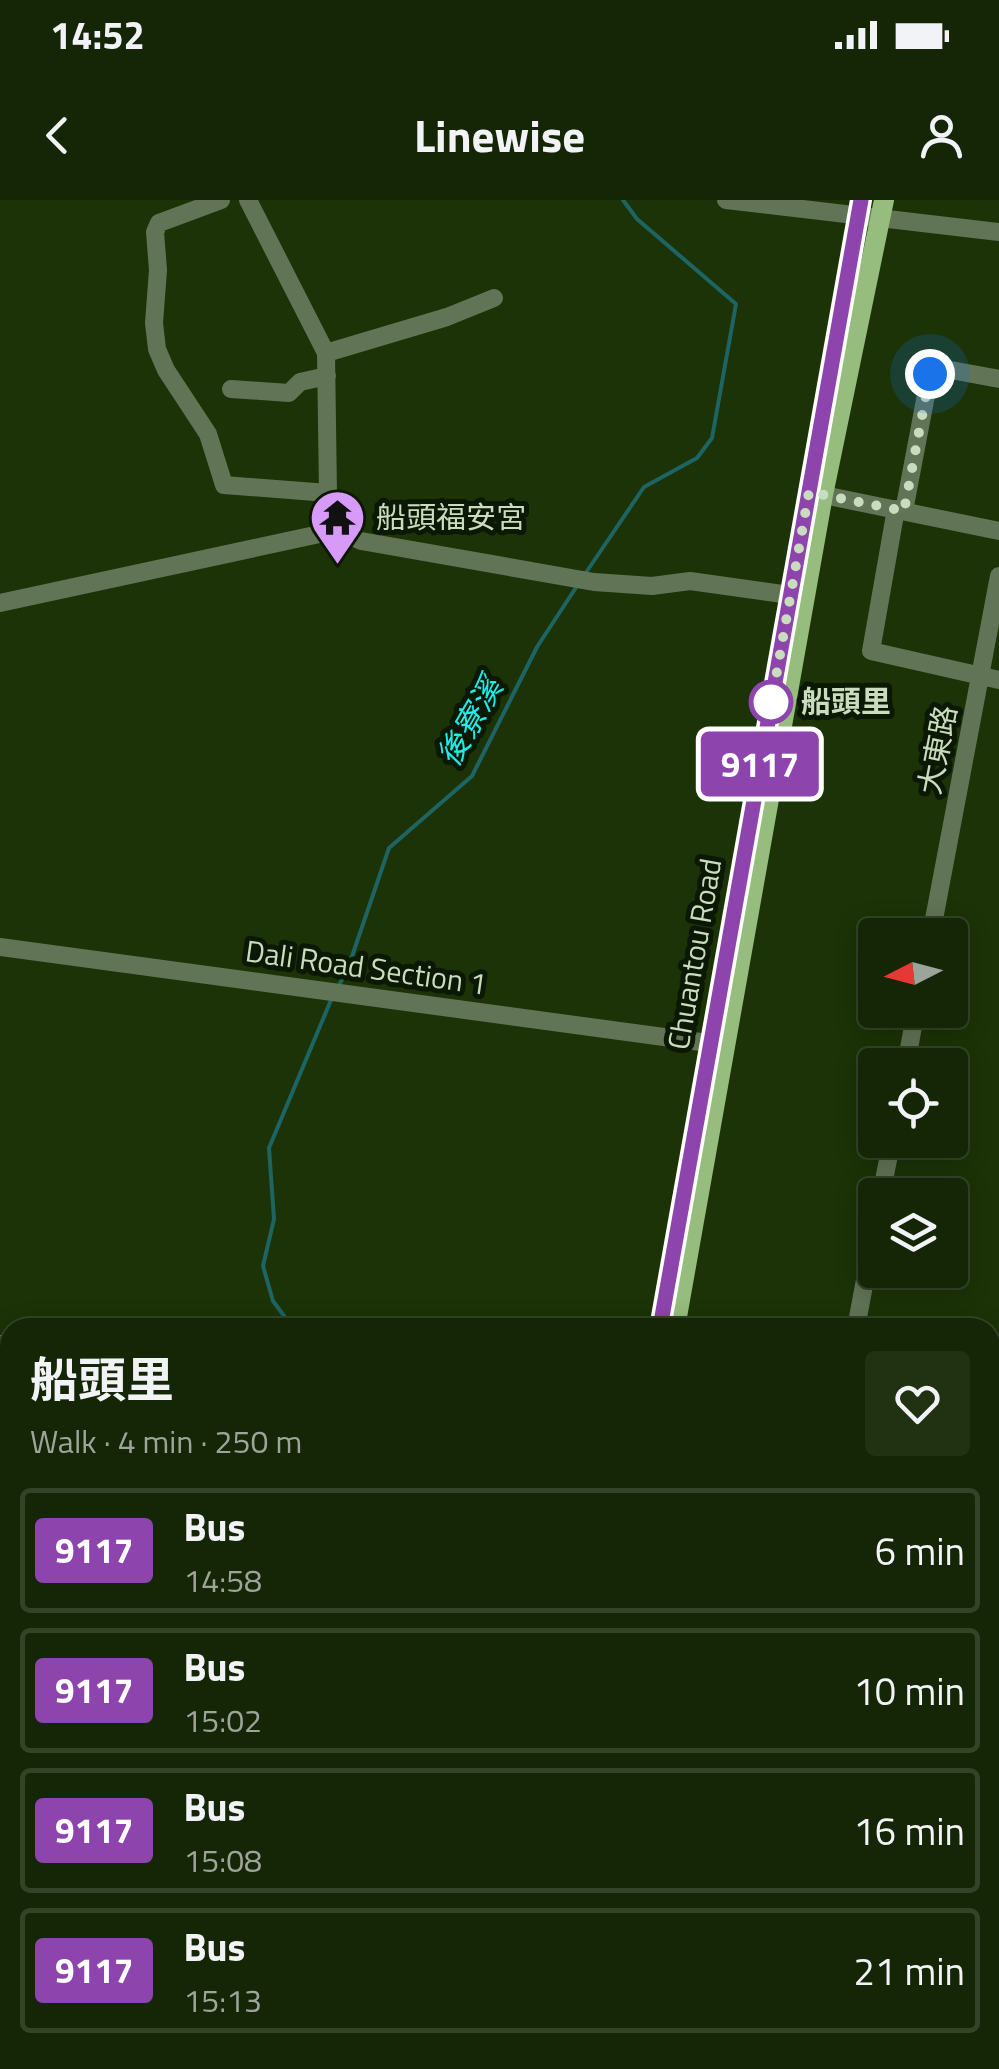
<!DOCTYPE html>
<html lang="en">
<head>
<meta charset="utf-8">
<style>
	body { margin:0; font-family:"Titillium Web","Noto Sans TC",sans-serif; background:#213213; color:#f1f3f6; height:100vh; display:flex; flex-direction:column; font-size:38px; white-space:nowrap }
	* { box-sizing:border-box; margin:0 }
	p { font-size:32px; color:#9da59a }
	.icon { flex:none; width:55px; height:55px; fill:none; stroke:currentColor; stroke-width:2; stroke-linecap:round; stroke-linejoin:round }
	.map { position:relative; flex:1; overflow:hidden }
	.details { position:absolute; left:0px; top:1118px; width:1000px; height:752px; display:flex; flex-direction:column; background:#142605; border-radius:30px 30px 0 0; box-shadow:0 5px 25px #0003,0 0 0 2px #334327 }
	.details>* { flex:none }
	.badge { padding:0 20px; border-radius:8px; font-size:35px; line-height:65px }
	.needle { width:65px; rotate:264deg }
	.fabs { position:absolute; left:858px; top:718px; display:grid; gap:20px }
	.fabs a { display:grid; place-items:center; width:110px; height:110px; border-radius:10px; background:#142605; box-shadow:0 5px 25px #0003,0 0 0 2px #334327; font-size:50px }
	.you { position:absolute; width:50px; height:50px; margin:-25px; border:8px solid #fff; border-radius:50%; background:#1a73e8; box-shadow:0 0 0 15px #1a73e833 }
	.map>.badge { position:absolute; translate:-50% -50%; box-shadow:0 0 0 5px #fff }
	.round { display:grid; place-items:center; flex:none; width:105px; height:105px; border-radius:10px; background:#213213 }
	.summary { display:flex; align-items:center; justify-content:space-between; height:170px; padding:0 30px }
	h1 { font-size:48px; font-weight:700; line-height:75px }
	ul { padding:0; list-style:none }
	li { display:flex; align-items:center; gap:30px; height:125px; margin:0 20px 15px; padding:0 10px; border:5px solid #334327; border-radius:10px }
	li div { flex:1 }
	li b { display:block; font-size:38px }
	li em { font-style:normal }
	li .badge { min-width:110px; font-weight:700; text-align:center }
	.status { display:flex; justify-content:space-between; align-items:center; height:70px; padding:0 50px; background:#142605; direction:ltr }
	.status svg { height:28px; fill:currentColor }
	header { display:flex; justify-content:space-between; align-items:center; height:130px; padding:0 30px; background:#142605; font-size:45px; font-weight:700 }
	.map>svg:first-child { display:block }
	.water { fill:#1d6463 }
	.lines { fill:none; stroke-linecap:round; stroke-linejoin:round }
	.stream { stroke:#1d6463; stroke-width:4 }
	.minor { stroke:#617456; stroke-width:18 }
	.major { stroke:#96bd7d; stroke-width:20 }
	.line-casing { stroke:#fff; stroke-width:22 }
	.line { stroke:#8e44ad; stroke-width:15 }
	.walk { stroke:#c9dcbe; stroke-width:10; stroke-dasharray:0 18 }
	.stop-dot { fill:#fff; stroke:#8e44ad; stroke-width:5 }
	.labels { text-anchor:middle; stroke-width:10; stroke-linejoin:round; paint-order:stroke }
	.poi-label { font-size:30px; fill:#c9dcbe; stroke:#0b1803; text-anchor:start }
	.stop-label { font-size:30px; font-weight:bold; fill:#c9dcbe; stroke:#0b1803; text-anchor:start }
	.street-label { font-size:30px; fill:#c9dcbe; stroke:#0b1803 }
	.water-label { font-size:32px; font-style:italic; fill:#1ceeec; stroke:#0b1803 }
</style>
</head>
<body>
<div class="status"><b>14:52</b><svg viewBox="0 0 49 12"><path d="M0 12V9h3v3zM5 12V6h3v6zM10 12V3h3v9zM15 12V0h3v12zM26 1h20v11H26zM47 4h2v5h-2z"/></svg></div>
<header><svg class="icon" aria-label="back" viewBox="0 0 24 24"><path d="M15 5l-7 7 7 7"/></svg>Linewise<svg class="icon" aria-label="person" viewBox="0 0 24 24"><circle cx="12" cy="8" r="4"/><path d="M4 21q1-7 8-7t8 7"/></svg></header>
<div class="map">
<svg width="999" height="1869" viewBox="0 0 999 1869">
	<rect width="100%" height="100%" fill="#1b3307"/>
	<!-- water -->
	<path class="water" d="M999 1798V1869H989L983 1860H990V1813Z"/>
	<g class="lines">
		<!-- stream -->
		<path class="stream" d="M585 374 644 287 697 258 712 238 736 104 637 19 623 0
			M338 787 348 768 389 648 472 576 537 447 577 386
			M293 1128 273 1101 263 1066 274 1019 269 948 331 800"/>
		<!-- minor -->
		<path class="minor" d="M221 0 159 23 155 32 158 70 154 123 157 149 166 170 208 234 224 285 328 293
			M248 0 326 153 328 293 338 330 361 341 594 382 652 386 690 381 804 397
			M726 0 999 32
			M326 153 447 117 494 98
			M231 189 289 193 300 182 327 176
			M814 293 999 331
			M896 309 871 451 999 480
			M904 311 930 174 940 168 999 179
			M0 403 338 330
			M931 735 999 376
			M0 747 723 845
			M906 865 916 810
			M881 995 892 940
			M856 1128 875 1027
			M990 1348 999 1350
			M1 1392 10 1357
			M990 1500 999 1454
			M0 1623 10 1625
			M0 1821 10 1828
			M51 1860 62 1869
			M156 1869 158 1860
			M281 1869 283 1860
			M656 1869 657 1860
			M782 1869 784 1860
			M919 1869 920 1860"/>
		<!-- major -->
		<path class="major" d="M660 1128 861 0
			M675 1128 823 295 884 0
			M0 1145 10 1147
			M0 1166 10 1168
			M516 1869 518 1860"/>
	</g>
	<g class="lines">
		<defs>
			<path id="line" d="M660 1128 861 0"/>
		</defs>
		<!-- line casing -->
		<use href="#line" class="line-casing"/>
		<!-- line -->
		<use href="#line" class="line"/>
		<!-- walk -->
		<path class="walk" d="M771 502V505L809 292 904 311 930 174"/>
	</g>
	<!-- icons -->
	<defs>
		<symbol id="temple-pin" viewBox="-11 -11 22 30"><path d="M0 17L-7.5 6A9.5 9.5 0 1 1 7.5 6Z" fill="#d89af8" stroke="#0b1803"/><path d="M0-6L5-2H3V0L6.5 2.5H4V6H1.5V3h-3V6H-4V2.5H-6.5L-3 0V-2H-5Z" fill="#111"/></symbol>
	</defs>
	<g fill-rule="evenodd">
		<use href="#temple-pin" x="306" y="286" width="63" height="86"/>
	</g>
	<!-- markers -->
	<circle class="stop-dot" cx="771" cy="502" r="20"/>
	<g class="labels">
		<!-- poi labels -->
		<g class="poi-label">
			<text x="376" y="328">船頭福安宮</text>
		</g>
		<!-- stop labels -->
		<g class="stop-label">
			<text x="801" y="512">船頭里</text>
		</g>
		<!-- street labels -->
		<g class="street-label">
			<text transform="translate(938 550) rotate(-79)" y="10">大東路</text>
			<text transform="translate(695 754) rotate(-80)" y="10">Chuantou Road</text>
			<text transform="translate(366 768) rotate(8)" y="10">Dali Road Section 1</text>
		</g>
		<!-- water labels -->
		<g class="water-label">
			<text transform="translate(470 522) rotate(-60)" y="11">後寮溪</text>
		</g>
	</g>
</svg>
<div class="fabs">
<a><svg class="needle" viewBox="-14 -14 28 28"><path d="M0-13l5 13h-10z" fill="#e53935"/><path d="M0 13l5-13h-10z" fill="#9da59a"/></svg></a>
<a><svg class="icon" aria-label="locate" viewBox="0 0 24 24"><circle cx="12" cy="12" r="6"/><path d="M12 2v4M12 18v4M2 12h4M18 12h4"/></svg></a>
<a><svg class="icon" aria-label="layers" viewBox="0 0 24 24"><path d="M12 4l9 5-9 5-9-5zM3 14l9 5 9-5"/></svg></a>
</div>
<div class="you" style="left:930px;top:174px"></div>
<b class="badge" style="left:760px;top:564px;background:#8e44ad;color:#fff">9117</b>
<section class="details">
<div class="summary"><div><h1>船頭里</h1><p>Walk · 4 min · 250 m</p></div><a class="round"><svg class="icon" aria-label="heart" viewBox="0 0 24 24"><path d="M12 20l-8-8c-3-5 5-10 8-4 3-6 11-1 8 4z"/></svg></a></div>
<ul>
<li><span class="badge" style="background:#8e44ad;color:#fff">9117</span><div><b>Bus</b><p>14:58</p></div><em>6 min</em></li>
<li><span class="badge" style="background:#8e44ad;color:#fff">9117</span><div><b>Bus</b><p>15:02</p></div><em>10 min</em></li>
<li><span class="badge" style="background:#8e44ad;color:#fff">9117</span><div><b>Bus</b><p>15:08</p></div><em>16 min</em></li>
<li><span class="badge" style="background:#8e44ad;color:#fff">9117</span><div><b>Bus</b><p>15:13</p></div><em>21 min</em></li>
</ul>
</section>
</div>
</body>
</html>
